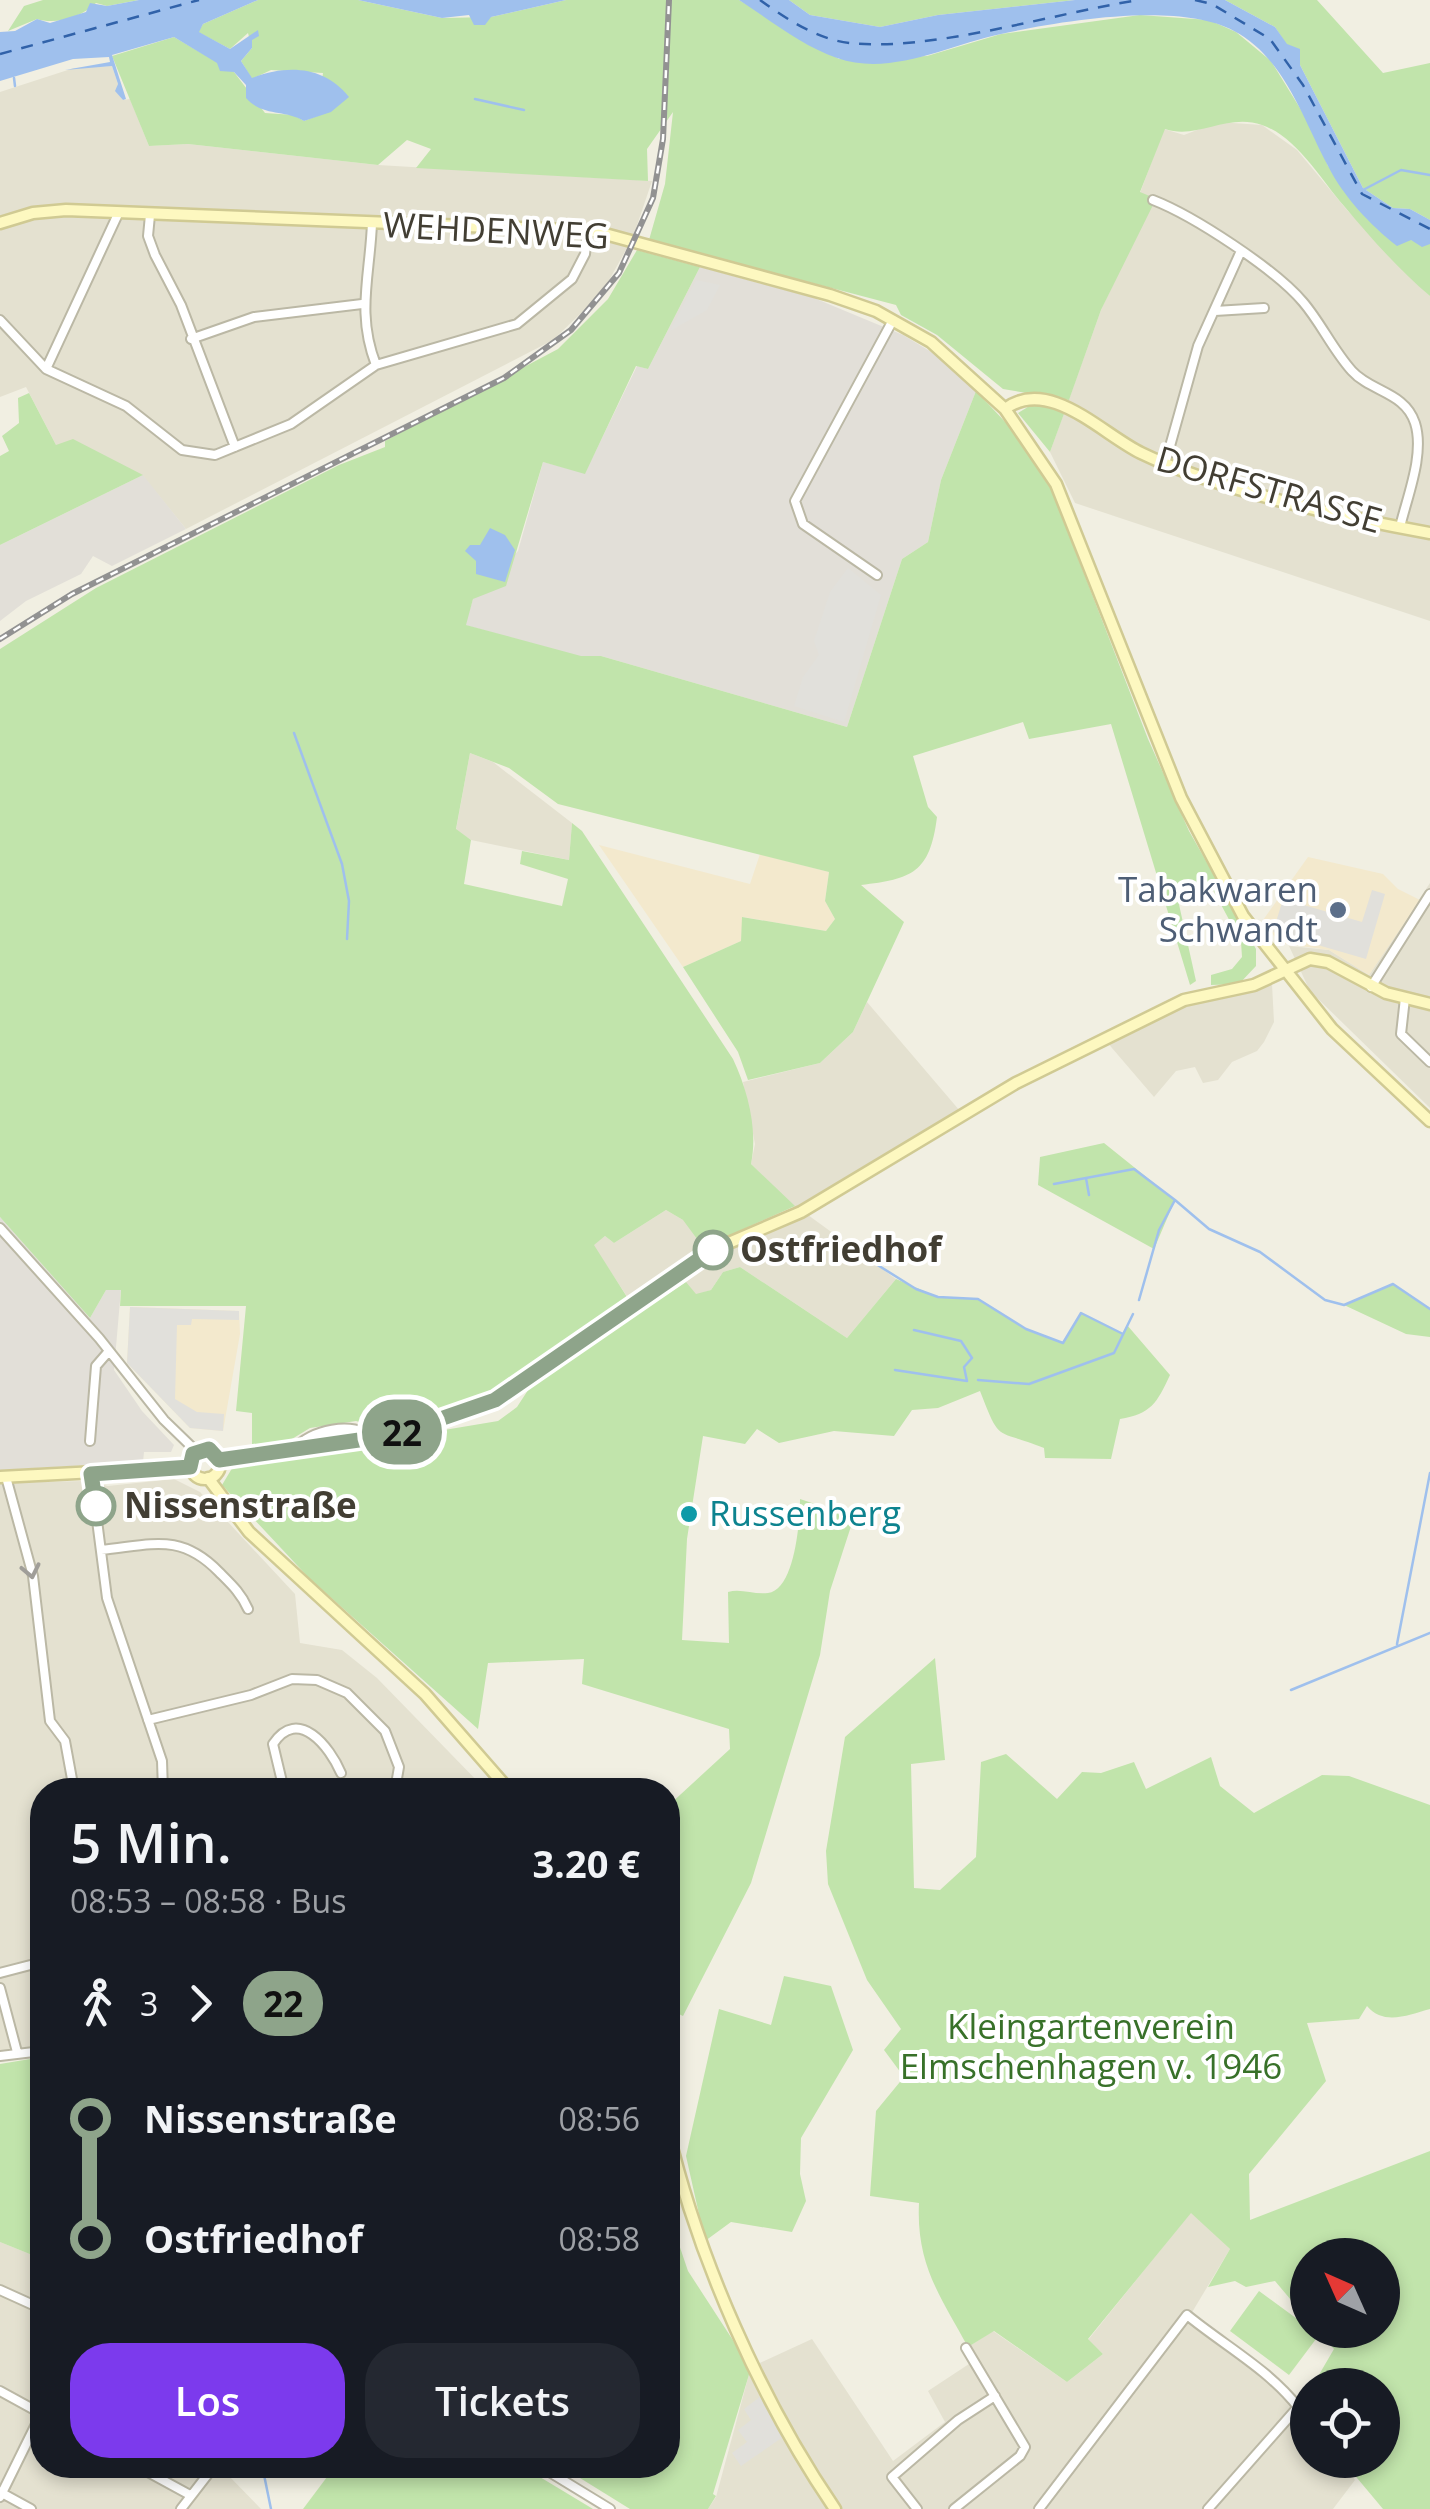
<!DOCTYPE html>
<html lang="de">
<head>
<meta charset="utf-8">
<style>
	body { margin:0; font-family:"Open Sans",sans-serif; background:#242831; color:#f1f3f6; height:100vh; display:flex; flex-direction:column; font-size:38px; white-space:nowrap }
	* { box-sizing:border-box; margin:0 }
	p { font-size:32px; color:#9ea1a6 }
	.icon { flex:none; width:55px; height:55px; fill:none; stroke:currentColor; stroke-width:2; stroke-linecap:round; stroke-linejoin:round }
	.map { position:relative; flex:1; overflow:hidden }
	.side { position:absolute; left:30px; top:1778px; width:650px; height:700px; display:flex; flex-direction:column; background:#171b24; border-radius:40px; box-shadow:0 5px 15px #0003 }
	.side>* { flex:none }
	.badge { padding:0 20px; border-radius:32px; font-size:35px; line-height:65px }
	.needle { width:65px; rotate:315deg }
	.fabs { position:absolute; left:1290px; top:2238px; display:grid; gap:20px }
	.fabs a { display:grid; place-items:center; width:110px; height:110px; border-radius:50%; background:#171b24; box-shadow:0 5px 15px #0003; font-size:50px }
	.map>.badge { position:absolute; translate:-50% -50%; box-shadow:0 0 0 5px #fff }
	.legs { display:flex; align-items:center; gap:15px; height:110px; padding:0 40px; font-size:32px }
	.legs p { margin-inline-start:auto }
	.head { display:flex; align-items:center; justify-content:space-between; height:170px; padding:0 40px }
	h1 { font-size:55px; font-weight:600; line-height:75px }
	.action { display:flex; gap:20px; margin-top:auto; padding:20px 40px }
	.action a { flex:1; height:115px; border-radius:40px; background:#7c3aed; color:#fff; font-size:40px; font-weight:600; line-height:115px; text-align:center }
	.action a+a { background:#242831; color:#f1f3f6 }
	ul { padding:0 40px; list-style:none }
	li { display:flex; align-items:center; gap:35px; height:120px; font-size:38px }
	li i { display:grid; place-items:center; width:15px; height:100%; margin:0 12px; background:currentColor }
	li i::after { content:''; width:25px; height:25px; margin:-12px; border:8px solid; border-radius:50%; background:#171b24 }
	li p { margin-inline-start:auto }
	li:first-child i { background:linear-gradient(#0000 50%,currentColor 0) }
	li:last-child i { background:linear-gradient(currentColor 50%,#0000 0) }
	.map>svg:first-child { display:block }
	.residential { fill:#e4e1d0 }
	.commercial { fill:#f3e9cd }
	.industrial { fill:#e2dfd8 }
	.green { fill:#c1e4ab }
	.parking { fill:#e1e0db }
	.water { fill:#9fc0ed }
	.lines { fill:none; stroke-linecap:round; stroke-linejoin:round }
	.stream { stroke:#9fc0ed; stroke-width:2.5 }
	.ferry { stroke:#3162a9; stroke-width:2.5; stroke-dasharray:12 10; stroke-linecap:butt }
	.street-casing { stroke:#bbb8a5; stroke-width:12 }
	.secondary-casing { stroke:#d0ca93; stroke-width:15 }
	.street { stroke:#fff; stroke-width:8 }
	.secondary { stroke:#fdf8c0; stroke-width:10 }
	.rail-casing { stroke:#929292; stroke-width:6 }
	.rail { stroke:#fff; stroke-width:2.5; stroke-dasharray:8; stroke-linecap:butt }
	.oneway { stroke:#a09e99 }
	.line-1-casing { stroke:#fff; stroke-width:22 }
	.line-1 { stroke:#8ea48a; stroke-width:15 }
	.service-dot { fill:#5c6f8a; stroke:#fff; stroke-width:4 }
	.stop-1-dot { fill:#fff; stroke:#8ea48a; stroke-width:5 }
	.culture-dot { fill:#0f9aa8; stroke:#fff; stroke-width:4 }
	.labels { text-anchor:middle; stroke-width:8; stroke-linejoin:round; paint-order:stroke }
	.street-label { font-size:35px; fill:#423e33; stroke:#fff }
	.service-label { font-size:35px; fill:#4e5e75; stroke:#fff; text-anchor:end }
	.stop-label { font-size:35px; font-weight:bold; fill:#423e33; stroke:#fff; text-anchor:start }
	.culture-label { font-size:35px; fill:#0d838f; stroke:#fff; text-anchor:start }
	.park-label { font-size:35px; fill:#387129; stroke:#fff }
</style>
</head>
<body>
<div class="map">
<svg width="1430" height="2509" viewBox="0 0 1430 2509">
	<rect width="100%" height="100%" fill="#f1efe2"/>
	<!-- residential -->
	<path class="residential" d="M112 66 118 84 116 91 123 100 130 99 149 146 188 144 378 165 652 181 633 237 602 293 553 340 186 529 142 475 56 445 26 387 0 397V92L74 68Z
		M1218 122 1262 125 1297 150 1347 210 1430 296V621L1075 503 1050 452 1101 310 1125 259 1140 193 1164 129 1184 135Z
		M470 753 493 762 572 823 569 860 471 840 456 830Z
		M1430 883V1108L1310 991 1289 946 1329 950 1369 975Z
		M1272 984 1274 1022 1264 1042 1257 1051 1232 1062 1218 1080 1203 1083 1195 1067 1176 1071 1154 1097 1106 1041 1194 1001Z
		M867 1002 960 1111 804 1205 808 1215 896 1279 847 1338 740 1267 723 1272 711 1290 696 1295 685 1282 638 1313 593 1245 605 1236 614 1243 666 1210 683 1220 749 1226 794 1207 751 1164 755 1144 743 1082 820 1063 853 1032Z
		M174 1479 200 1492 295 1594 300 1643 342 1650 377 1678 486 1790H42V2051L0 2056V1483L84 1481 108 1486Z
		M1191 2212 1230 2249 1191 2314 1240 2354 1274 2374 1302 2402 1307 2410 1308 2460H1342L1355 2480 1333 2509H708L716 2497 751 2367 812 2339 893 2461 945 2422 928 2391 972 2362 965 2349 993 2331 1067 2382 1103 2354 1088 2340Z
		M0 2242 42 2259V2465H237L228 2475 261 2509H0Z"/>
	<!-- commercial -->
	<path class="commercial" d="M599 845 750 884 760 854 829 872 825 901 835 919 826 931 743 917 741 941 683 967Z
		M1308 857 1383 874 1398 889 1420 900 1369 975 1329 950 1279 943 1263 920Z
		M130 1307 239 1311 240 1334 223 1431 190 1428 127 1363Z"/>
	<!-- industrial -->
	<path class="industrial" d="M700 267 814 298 903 335 933 353 976 391 941 480 928 542 902 559 847 727 601 656 581 657 465 625 473 599 518 551 543 462 585 473 637 366 648 369Z
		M143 475 186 529 112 566 93 556 81 574 26 601 0 621V545Z
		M0 1217 90 1318 106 1290 121 1289 114 1370 142 1411 174 1445 171 1452H144L143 1462 0 1470Z"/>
	<!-- green -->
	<path class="green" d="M43 0H139L107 6 96 3C82 17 56 25 37 19L8 31 24 6Z
		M258 0H358L442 18 491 17 566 0H739L839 59 927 56 1001 34 1140 15 1209 20 1236 32 1271 61 1311 126 1328 166 1411 240 1430 244V296C1399 270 1370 237 1344 206 1321 180 1297 137 1262 125 1227 113 1197 140 1165 129L1140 192 1152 197 1153 205 1101 310 1069 400 1003 389 937 335 901 315 896 305 649 240 665 184 673 112 647 149 648 181 416 168 431 149 407 140 378 165 188 144 149 146 112 56 174 37 234 72 265 113 294 115 304 121 317 116 323 73 271 70 252 79 241 61 252 48 248 33 230 49 198 32 203 24Z
		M789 0H1075L938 15 880 27 810 15Z
		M1225 0H1317L1383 73 1430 63V220L1410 209 1393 208 1363 188 1300 65 1275 27Z
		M637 250 700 267 648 369 636 366 585 474 543 462 506 586 473 599 466 625 581 656H601L847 727 902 559 928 542 941 480 976 391 1009 426 1049 483 1148 739 1189 831 1256 949V966L1239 984 1211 985V975L1232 969 1242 957 1241 942 1210 884 1178 900 1196 981 1190 985 1111 724 1029 739 1023 722 913 756 928 807 937 817C930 873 912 879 861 885L904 922 853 1032 820 1063 748 1080 738 1052 683 967 741 941 742 917 826 931 835 919 825 901 829 872 558 804 509 768 470 753 456 829 471 840 464 884 562 906 568 879 520 864 522 851 569 860 572 823 582 831 733 1059C748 1091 758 1130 751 1164L795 1206 703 1247 683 1220 666 1210 614 1243 605 1236 594 1245 627 1297 492 1390 388 1430 356 1421 310 1428 287 1442 252 1446V1413L236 1411 246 1306H120L121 1290H106L90 1318 0 1217V649L96 588 339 465 385 447V441L558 349 608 299Z
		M29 393 56 445 73 439 143 475 0 545V456L9 451 2 436 19 423 18 398Z
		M1036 402 1065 411 1050 452 1018 413Z
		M1104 1143 1175 1200 1154 1249 1038 1185 1040 1157Z
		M740 1267 847 1338 896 1279 938 1297 978 1299 1026 1329 1062 1343 1081 1313 1122 1334 1127 1325 1170 1375C1157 1403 1151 1414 1120 1419L1111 1459 1045 1458 1044 1448C995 1428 1001 1445 980 1391L938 1408 912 1410 894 1436 834 1431 779 1443 757 1429 745 1444 703 1436 687 1539 682 1640 729 1643 728 1592C741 1588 754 1595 768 1593 795 1590 800 1520 800 1499L854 1517 830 1591 820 1655 751 1883 683 2016 668 2009V1806L730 1749 729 1729 582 1684 584 1659 488 1663 478 1729 309 1578 222 1485 234 1465 498 1421 517 1407 534 1381 686 1282 696 1294 711 1290 723 1272Z
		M1393 1284 1430 1309V1337L1406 1334 1344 1305Z
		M935 1658 945 1760 911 1764 914 1888 940 1890 976 1857 981 1762 1006 1754 1057 1799 1082 1772 1101 1773 1134 1762 1146 1789 1211 1757 1220 1786 1254 1813 1322 1775 1349 1776 1430 1805V2009C1408 2015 1384 2026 1367 2006L1359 2019 1307 2023 1326 2081 1249 2174 1250 2220 1430 2151V2509H1383L1342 2460H1382V2385H1313L1334 2349 1317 2330H1382V2255H1308L1307 2319 1275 2281 1246 2287 1235 2281 1208 2287 1230 2249 1191 2213 1088 2339 1103 2354 1067 2382 994 2331 968 2347C940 2296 916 2264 919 2203L870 2196 876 2111 904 2077 884 2050 901 2029 867 1980 828 1884 826 1851 845 1737Z
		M784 1976 831 1986 853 2050 801 2138 800 2174 806 2201 792 2232 731 2222 705 2241 686 2156 719 2009 771 2025Z
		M42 2057V2259L0 2242V2064Z
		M668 2212 688 2271 751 2368 713 2494 716 2496 708 2509H630L559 2465H668Z
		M1259 2291 1319 2335 1289 2375 1230 2331Z
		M336 2465H520L593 2509H303Z"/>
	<!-- parking -->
	<path class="parking" d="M696 280 720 285 707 310 670 331Z
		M848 568 881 595 844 722 794 706 803 677 819 655 814 641 830 592Z
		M1372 890 1385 894 1366 959 1273 932 1283 899 1362 922Z
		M130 1307 239 1311V1320L192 1319 191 1325H177L175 1399 197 1412 224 1414 223 1431 190 1428 127 1363Z
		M761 2396 786 2435 741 2466 732 2453 747 2442 738 2430 751 2420 744 2409Z"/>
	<!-- water -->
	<path class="water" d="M139 0H258L203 24 199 32 230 49 258 30 259 36 252 40V48L241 61 252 78C287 64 325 66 349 97L331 112 304 121C284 109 263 117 246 98V85L234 72 220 71 217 63 174 37 112 55 126 99 123 100 115 91 118 84 112 66 65 70 110 62 109 57 73 59 0 81V32L15 31 37 19 50 23 86 12 90 3 107 6Z
		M358 0H566L491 17 485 25H474L469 15 442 18Z
		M739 0H789L810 15 880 27 938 15 1075 0H1225L1275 27 1287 44 1300 49V65L1363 188 1393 208 1410 209 1430 220V244L1422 247 1411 240 1397 246C1370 225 1343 196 1328 166 1303 119 1284 57 1234 31 1179 1 1061 21 1001 34 948 45 891 77 837 58 802 46 770 20 739 0Z
		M490 528 505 535 515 550 505 582 476 574V561L465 551 470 545H480Z"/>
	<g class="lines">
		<!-- stream -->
		<path class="stream" d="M14 78 15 86
			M475 99 524 110
			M1363 190 1401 170 1430 175
			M294 733 342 864 349 901 347 939
			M1086 1178 1089 1195
			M1054 1184 1134 1169 1175 1200
			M868 1259 916 1289 938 1297 978 1299 1026 1329 1063 1343 1081 1313 1123 1334
			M1139 1300 1159 1230 1175 1200 1209 1229 1260 1252 1325 1300 1344 1305 1393 1284 1430 1309
			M895 1370 967 1381 964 1367 972 1358 961 1341 914 1330
			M978 1380 1029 1384 1114 1353 1133 1314
			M1397 1644 1430 1473
			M1291 1690 1430 1633
			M262 2465 271 2509"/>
		<!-- ferry -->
		<path class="ferry" d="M760 0C785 18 818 40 850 43 932 52 1054 13 1139 0
			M1195 0 1212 4 1270 39 1303 85 1362 194 1430 229
			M0 54 199 0"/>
		<defs>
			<path id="street" d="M1153 200C1194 216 1275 269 1303 302 1321 323 1333 350 1352 371 1371 392 1405 392 1415 423 1425 454 1407 497 1400 527
				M150 215 148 236 155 255 181 305 235 447
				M372 223C370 276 356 313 376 365
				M1215 311 1264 308
				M0 320 46 369 126 406 182 450 215 455 291 424 376 365 517 324 572 279 585 254 588 230
				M191 339 254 317 362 304
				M46 369 118 214
				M1165 464 1198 346 1240 253
				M877 575 803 524 795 501 893 320
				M1371 987 1430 894
				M1405 998 1401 1034 1430 1062
				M0 1228 99 1338 164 1420 196 1451
				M90 1441 96 1366 109 1351
				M295 1449C308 1430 356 1420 371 1438
				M91 1474 107 1598 162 1761 163 1790
				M6 1477 33 1576 50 1721 65 1741 74 1790
				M101 1550C152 1545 180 1532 219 1572 231 1584 241 1593 248 1609
				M148 1720 251 1695 292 1679 317 1680 347 1693 385 1731 399 1767 395 1790
				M284 1790 273 1744C298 1706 330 1747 341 1773
				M0 1973 42 1962
				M0 1988 17 2052
				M0 2056 42 2051
				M0 2290 42 2309
				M0 2391 42 2414
				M135 2465 190 2495
				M538 2465 610 2509
				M0 2492 31 2509
				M0 2497 42 2412
				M181 2509 215 2465
				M917 2509 892 2477 958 2420 995 2396
				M954 2509 1020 2456 1025 2447 966 2348
				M1039 2509 1187 2315C1225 2346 1268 2369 1298 2407L1208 2509"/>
			<path id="secondary" d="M0 223 33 213 66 210 594 231 830 295 876 311 931 342 1005 409 1056 484 1181 798 1243 916 1332 1029 1430 1121
				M1005 409C1049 376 1102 434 1141 453 1217 490 1346 518 1430 533
				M190 1464a15 15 0 1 1 30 0a15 15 0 1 1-30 0Z
				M219 1460 394 1435 495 1399 710 1251 801 1212 1016 1083 1184 1000 1254 985 1310 959 1328 962 1386 993 1430 1004
				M0 1477 190 1467
				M208 1478 249 1532 425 1694 509 1790
				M668 2131C698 2258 761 2401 835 2509"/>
		</defs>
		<!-- street casing -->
		<use href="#street" class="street-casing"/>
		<!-- secondary casing -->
		<use href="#secondary" class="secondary-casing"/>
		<!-- street -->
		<use href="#street" class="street"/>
		<!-- secondary -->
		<use href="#secondary" class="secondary"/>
		<defs>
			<path id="rail" d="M0 639 72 594 504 378 571 330 619 273 653 198 663 139 669 0"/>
		</defs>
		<!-- rail casing -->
		<use href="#rail" class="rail-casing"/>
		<!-- rail -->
		<use href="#rail" class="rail"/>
	</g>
	<!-- one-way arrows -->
	<defs><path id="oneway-chevron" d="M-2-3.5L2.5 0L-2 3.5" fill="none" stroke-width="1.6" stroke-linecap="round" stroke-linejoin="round" transform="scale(2.5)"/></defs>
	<use class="oneway" href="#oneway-chevron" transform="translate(31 1571) rotate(78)"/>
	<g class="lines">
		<defs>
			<path id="line-1" d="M96 1506 91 1474 190 1467 193 1454 209 1449 219 1460 394 1435 495 1400 713 1250"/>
		</defs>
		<!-- line-1 casing -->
		<use href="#line-1" class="line-1-casing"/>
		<!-- line-1 -->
		<use href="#line-1" class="line-1"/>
	</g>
	<!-- markers -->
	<circle class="service-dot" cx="1338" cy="910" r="10"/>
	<g class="stop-1-dot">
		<circle cx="713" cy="1250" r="18"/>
		<circle cx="96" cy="1506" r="18"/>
	</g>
	<circle class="culture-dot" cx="689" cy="1514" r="10"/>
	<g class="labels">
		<!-- street labels -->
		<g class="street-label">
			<text transform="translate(496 231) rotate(3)" y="12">WEHDENWEG</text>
			<text transform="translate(1269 490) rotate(16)" y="12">DORFSTRASSE</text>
		</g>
		<!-- service labels -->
		<g class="service-label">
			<text x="1318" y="902">Tabakwaren<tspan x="1318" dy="40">Schwandt</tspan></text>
		</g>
		<!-- stop labels -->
		<g class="stop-label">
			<text x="740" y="1262">Ostfriedhof</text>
			<text x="124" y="1518">Nissenstraße</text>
		</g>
		<!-- culture labels -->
		<g class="culture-label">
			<text x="709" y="1526">Russenberg</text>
		</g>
		<!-- park labels -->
		<g class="park-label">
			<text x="1091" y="2039">Kleingartenverein<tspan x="1091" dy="40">Elmschenhagen v. 1946</tspan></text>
		</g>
	</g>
</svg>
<div class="fabs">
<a><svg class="needle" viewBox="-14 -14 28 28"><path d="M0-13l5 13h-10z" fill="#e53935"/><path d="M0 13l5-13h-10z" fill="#9ea1a6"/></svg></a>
<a><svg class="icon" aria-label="locate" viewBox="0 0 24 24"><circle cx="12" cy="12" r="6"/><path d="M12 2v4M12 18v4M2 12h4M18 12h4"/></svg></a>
</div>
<b class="badge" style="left:402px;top:1432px;background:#8ea48a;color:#111">22</b>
<section class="side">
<div class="head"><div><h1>5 Min.</h1><p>08:53 – 08:58 · Bus</p></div><b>3.20 €</b></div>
<div class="legs"><svg class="icon" aria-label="walk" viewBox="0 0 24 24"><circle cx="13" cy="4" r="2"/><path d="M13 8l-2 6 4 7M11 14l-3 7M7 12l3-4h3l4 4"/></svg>3<svg class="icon" aria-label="forward" viewBox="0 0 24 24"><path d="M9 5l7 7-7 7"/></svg><b class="badge" style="background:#8ea48a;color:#111">22</b></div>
<ul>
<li><i style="color:#8ea48a"></i><b>Nissenstraße</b><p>08:56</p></li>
<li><i style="color:#8ea48a"></i><b>Ostfriedhof</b><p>08:58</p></li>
</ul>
<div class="action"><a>Los</a><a>Tickets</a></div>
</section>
</div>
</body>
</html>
